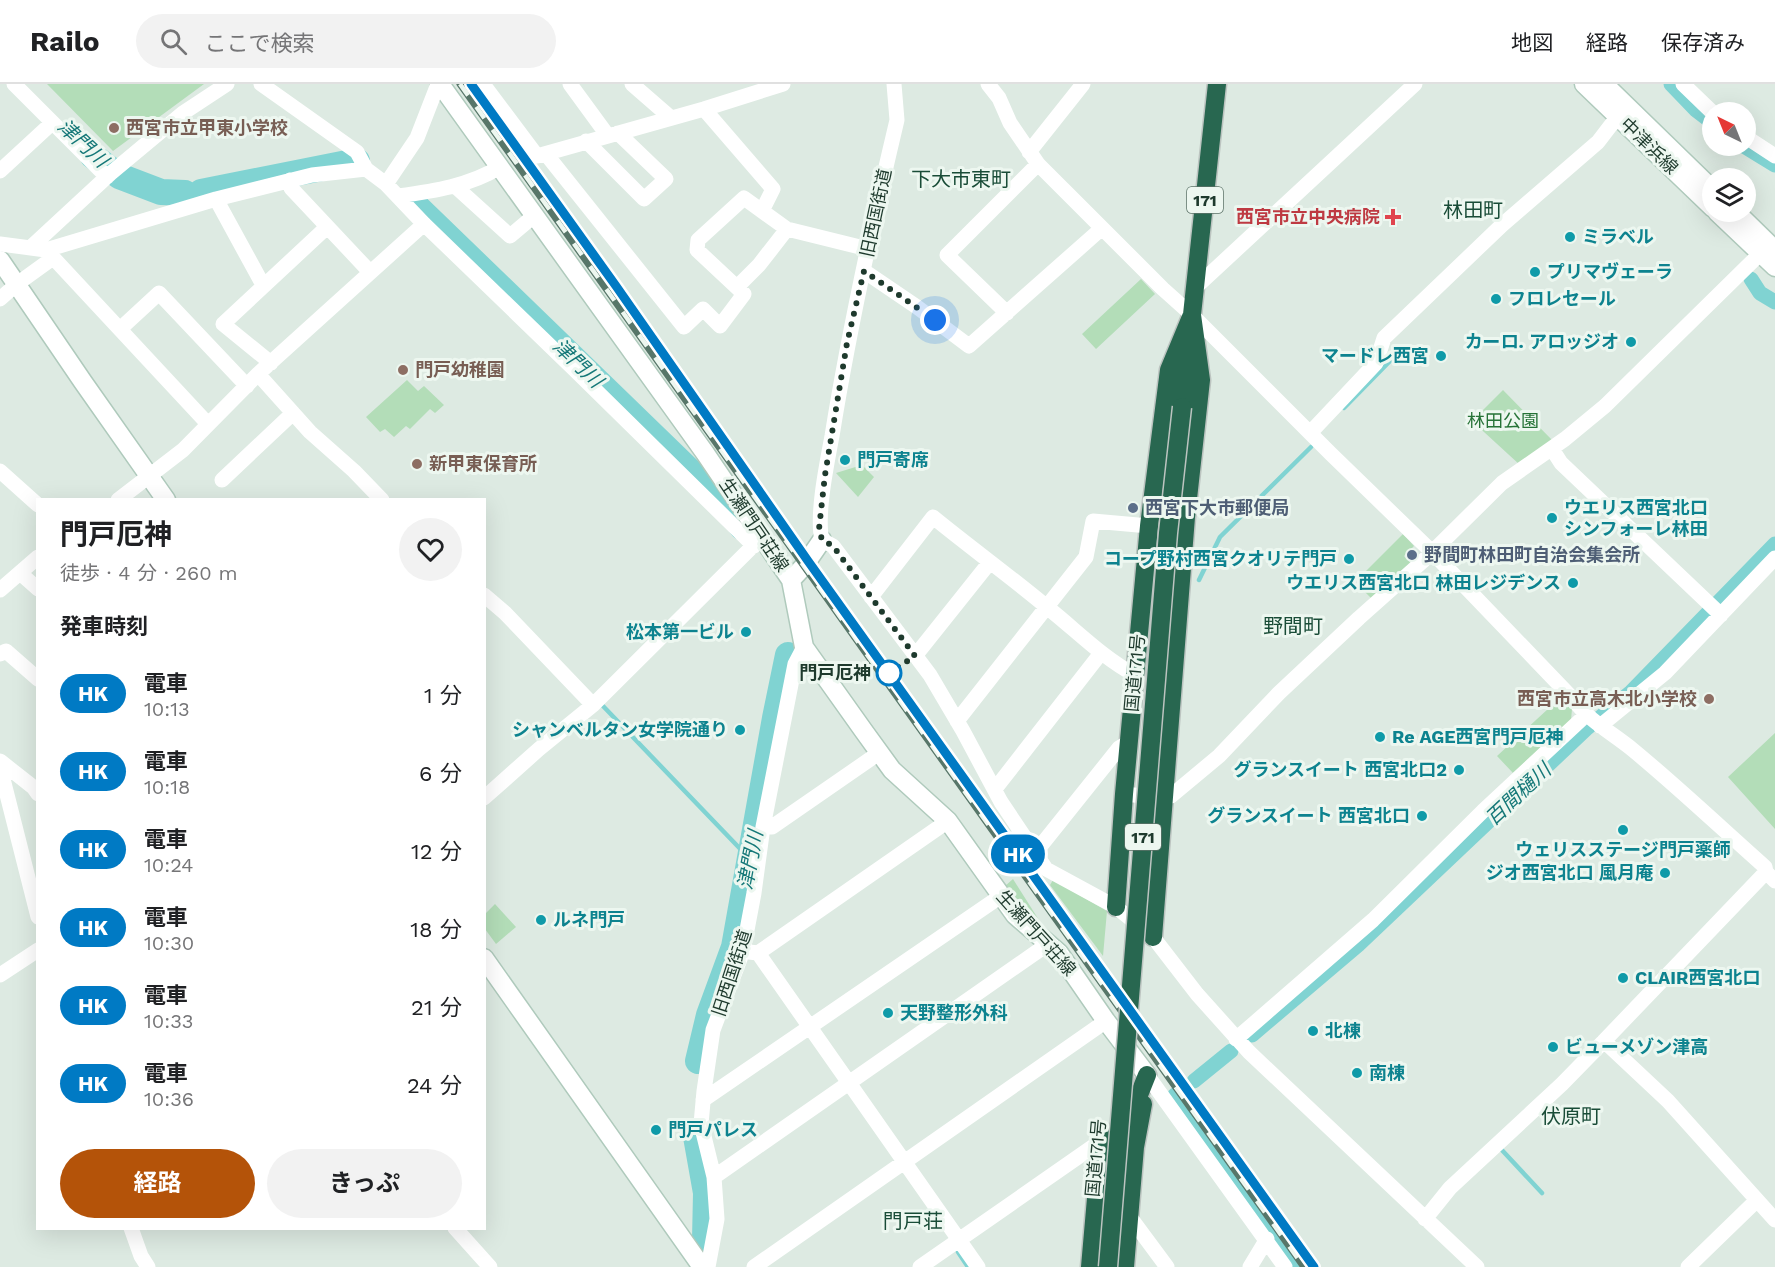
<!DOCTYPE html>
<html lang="ja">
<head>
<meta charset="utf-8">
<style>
	body { margin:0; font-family:"Work Sans","Noto Sans JP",sans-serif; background:#f2f2f2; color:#202124; height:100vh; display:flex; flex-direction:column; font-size:22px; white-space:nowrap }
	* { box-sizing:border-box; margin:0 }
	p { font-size:20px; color:#757577 }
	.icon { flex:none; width:33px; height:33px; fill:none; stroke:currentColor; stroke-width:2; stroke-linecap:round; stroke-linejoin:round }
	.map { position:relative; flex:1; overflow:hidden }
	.drawer { position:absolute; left:36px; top:414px; width:450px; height:732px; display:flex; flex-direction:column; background:#fff; border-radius:0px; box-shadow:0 6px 24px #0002 }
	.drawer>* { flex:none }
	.badge { padding:0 12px; border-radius:20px; font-size:21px; line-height:39px }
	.needle { width:39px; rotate:317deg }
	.buttons { position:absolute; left:1702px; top:18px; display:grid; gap:12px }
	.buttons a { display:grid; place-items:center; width:54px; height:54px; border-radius:50%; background:#fff; box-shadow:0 6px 24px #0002; font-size:30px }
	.you { position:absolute; width:30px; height:30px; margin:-15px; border:4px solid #fff; border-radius:50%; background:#1a73e8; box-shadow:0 0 0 9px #1a73e833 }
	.map>.badge { position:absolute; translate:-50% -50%; box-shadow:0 0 0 3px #fff }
	h2 { padding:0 24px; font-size:22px; line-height:54px }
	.round { display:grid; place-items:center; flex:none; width:63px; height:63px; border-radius:32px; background:#f2f2f2 }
	.overview { display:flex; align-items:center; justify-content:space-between; height:102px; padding:0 24px }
	h1 { font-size:28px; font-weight:700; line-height:45px }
	.primary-button { display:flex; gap:12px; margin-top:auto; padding:12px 24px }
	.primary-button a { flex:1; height:69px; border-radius:36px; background:#b45309; color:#fff; font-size:24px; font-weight:700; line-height:69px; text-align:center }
	.primary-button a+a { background:#f2f2f2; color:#202124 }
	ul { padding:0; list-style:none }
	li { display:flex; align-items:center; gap:18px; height:78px; padding:0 24px }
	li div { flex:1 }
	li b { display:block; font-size:22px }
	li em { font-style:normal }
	li .badge { min-width:66px; font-weight:700; text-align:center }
	header { display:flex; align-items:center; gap:36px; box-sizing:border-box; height:84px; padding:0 30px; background:#fff; border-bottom:2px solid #e0e0e0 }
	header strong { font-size:28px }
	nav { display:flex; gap:33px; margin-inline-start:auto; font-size:21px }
	.search { width:420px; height:54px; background:#f2f2f2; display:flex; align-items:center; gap:15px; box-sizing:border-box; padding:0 21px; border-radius:33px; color:#757577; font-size:22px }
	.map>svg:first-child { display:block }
	.green { fill:#b3ddb8 }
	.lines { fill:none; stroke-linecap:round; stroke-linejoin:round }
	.stream { stroke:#80d3d2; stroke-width:4.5 }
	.canal { stroke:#80d3d2; stroke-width:15 }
	.river { stroke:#80d3d2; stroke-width:26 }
	.secondary-casing { stroke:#afcabc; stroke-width:21 }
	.highway-casing { stroke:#bcc4c0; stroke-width:21 }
	.street { stroke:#fff; stroke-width:15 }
	.secondary { stroke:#fff; stroke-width:18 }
	.highway { stroke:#286750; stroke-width:18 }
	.rail-casing { stroke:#577669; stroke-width:7 }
	.rail { stroke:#edf7f0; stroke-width:4.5; stroke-dasharray:14; stroke-linecap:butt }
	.highway-bridge-casing { stroke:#bcc4c0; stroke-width:21; stroke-linecap:butt }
	.highway-bridge { stroke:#286750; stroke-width:18 }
	.line-casing { stroke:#fff; stroke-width:14 }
	.line { stroke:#007ac4; stroke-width:9 }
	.walk { stroke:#1e3a2d; stroke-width:6; stroke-dasharray:0 10.8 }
	.education-dot { fill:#8d6e63; stroke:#edf7f0; stroke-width:2 }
	.health-dot { fill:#e0444e; stroke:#edf7f0; stroke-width:2 }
	.culture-dot { fill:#0f9aa8; stroke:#edf7f0; stroke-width:2 }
	.service-dot { fill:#5c6f8a; stroke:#edf7f0; stroke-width:2 }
	.stop-dot { fill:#fff; stroke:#007ac4; stroke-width:3 }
	.labels { text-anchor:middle; stroke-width:6; stroke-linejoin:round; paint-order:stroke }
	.shield { fill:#edf7f0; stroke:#5c7368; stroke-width:1.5 }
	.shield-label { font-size:16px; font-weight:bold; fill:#1e3a2d }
	.education-label { font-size:18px; font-weight:bold; fill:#785e54; stroke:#edf7f0; text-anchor:start }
	.street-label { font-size:18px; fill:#1e3a2d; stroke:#edf7f0 }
	.health-label { font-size:18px; font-weight:bold; fill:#be3a42; stroke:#edf7f0; text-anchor:end }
	.culture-label { font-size:18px; font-weight:bold; fill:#0d838f; stroke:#edf7f0; text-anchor:start }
	.park-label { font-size:18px; fill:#267337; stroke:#edf7f0 }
	.service-label { font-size:18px; font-weight:bold; fill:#4e5e75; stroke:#edf7f0; text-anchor:start }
	.stop-label { font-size:18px; font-weight:bold; fill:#1e3a2d; stroke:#edf7f0; text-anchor:end }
	.water-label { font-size:20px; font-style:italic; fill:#157878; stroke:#edf7f0 }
	.neighbourhood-label { font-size:20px; fill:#194c37; stroke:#edf7f0 }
</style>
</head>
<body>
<header>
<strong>Railo</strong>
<div class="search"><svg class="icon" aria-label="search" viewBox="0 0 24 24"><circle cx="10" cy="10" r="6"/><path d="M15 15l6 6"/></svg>ここで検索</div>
<nav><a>地図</a><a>経路</a><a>保存済み</a></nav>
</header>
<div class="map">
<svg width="1775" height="1183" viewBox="0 0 1775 1183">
	<rect width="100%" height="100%" fill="#ddeae2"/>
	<!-- green -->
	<path class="green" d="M47 0H204L113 67Z
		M1141 195 1155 210 1096 265 1082 250Z
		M407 296 418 307 424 302 444 321 435 329 430 325 410 345 406 342 394 353 385 345 380 348 366 333Z
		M1503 306 1553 357 1520 381 1472 337Z
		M862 381 874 393 858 413 836 389Z
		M1403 450 1414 462 1404 472 1412 480 1373 516 1363 506 1366 503 1358 495Z
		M1561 613 1572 625 1571 636 1513 689 1497 672Z
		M1775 649V745L1728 693Z
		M1013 795 1044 844 1022 824 1005 802Z
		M1053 796 1107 827 1103 872 1050 801Z
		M495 820 516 843 496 860 485 845V830Z"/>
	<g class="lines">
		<!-- stream -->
		<path class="stream" d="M1344 324 1392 275
			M1199 496 1220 453 1311 363
			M603 622 749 774
			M1500 1064 1542 1109
			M958 1168 968 1183"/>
		<!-- canal -->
		<path class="canal" d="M1671 0 1696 26 1713 39
			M1744 62 1775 81
			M1751 195 1760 209 1775 218
			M1252 951 1358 861 1586 645 1631 608 1775 460
			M1194 997 1231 967
			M1175 1011 1296 1183"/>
		<!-- river -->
		<path class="river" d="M93 72 119 92 161 108 185 109
			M201 108 357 77
			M411 117 727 423 742 443
			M698 977 709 931 734 863 775 634 788 571
			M695 1047 706 1109 705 1156"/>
		<defs>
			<path id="secondary" d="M440 0 705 369 791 496 804 563 863 646 892 686 948 737 1015 831 1059 869 1106 937 1147 991
				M1584 0 1713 124
				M1604 0 1713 106
				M1717 128 1775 183
				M1736 128 1775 166
				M0 176 83 298 166 416
				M791 496 804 482 822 456
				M484 874 702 1183"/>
			<path id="highway" d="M1182 323 1217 0
				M1116 823 1124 710 1149 442 1169 286 1191 233
				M1153 853 1186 433 1201 296 1192 231
				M1090 1183 1101 1057 1118 1046 1129 1036 1147 991
				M1125 1183 1135 1063 1143 1020"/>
		</defs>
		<!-- secondary casing -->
		<use href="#secondary" class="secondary-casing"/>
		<!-- highway casing -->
		<use href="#highway" class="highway-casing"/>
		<!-- street -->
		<path class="street" d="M14 0 107 93
			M261 0 357 68 366 85 386 100 424 140 574 285 754 462
			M483 0 537 72 704 25 783 0
			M570 0 608 52
			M632 0 671 34
			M894 0 897 36C872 141 849 246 832 352 827 379 816 431 822 456L833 462 930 591 963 647 1001 718 1046 785 1116 823 1153 853 1197 910 1249 968 1477 1183
			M988 0 999 14 1010 39 1038 80 1163 205 1192 231 1331 370 1432 468 1573 615C1590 638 1611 648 1633 666 1678 703 1721 744 1765 783L1766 788 1775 797
			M1683 0 1713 29
			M704 25 773 105 762 127
			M1746 53 1775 72
			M586 57 644 115 666 95 618 49
			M1029 68 1083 0
			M546 70 684 243 703 225 720 242 744 210 697 166 698 156 744 114 787 145 868 165
			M0 87 52 39
			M290 96 291 104 370 188
			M386 100 417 54 438 0
			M456 103 510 152 535 131
			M398 112C434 107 469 102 500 83
			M216 115 263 201
			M0 160 46 166 216 115 312 91 366 85
			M30 164 111 89 183 29 227 0
			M46 166 208 340
			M864 187 917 223 969 262 1101 145
			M737 203 759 181 787 145
			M1196 203 1415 0
			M0 215 17 200 53 174
			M1007 229 947 171 1038 80
			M120 245 159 209 247 302
			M271 279 223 240 327 143
			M258 290 310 348 354 387 382 416
			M1310 349 1376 279 1384 254 1502 141 1598 58 1611 41 1627 26
			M1552 365 1561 379 1721 531
			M0 387 38 421
			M222 396 293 329
			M118 416 183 366 258 290 424 140
			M20 489 38 505
			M0 506 38 473
			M484 511 505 529 593 621
			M871 513 933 433C971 464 1011 493 1048 524 1077 547 1103 574 1135 591
			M0 570 6 567 38 595
			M915 572 990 478
			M957 637 1086 473 1093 437 1149 442
			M1600 642 1665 589 1775 474
			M0 677 33 703 38 710
			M0 683 38 833
			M995 705 1101 569
			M1124 710 1163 714 1171 712 1219 672 1279 609 1359 534 1423 477 1502 399 1565 355 1605 322 1769 161
			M484 714 539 665 593 621 760 455
			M763 743H772L879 669
			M1035 769 1119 664 1129 658
			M749 868 758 869 948 737
			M758 869 978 1183
			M0 891 38 866
			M1236 955 1373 836 1483 727 1586 631
			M1604 957 1668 1017 1775 1136
			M1147 991 1285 1183
			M703 1016 1001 812
			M714 1093 1048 860
			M1122 1132 1130 1133 1167 1183
			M1425 1135 1450 1104 1562 1000 1604 957 1766 788
			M131 1144 141 1172 148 1183
			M455 1144 490 1183
			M708 1183 717 1135 714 1093 701 1040 704 1007 713 946 743 867 754 809 763 743 795 580 804 563
			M754 1183 1106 937
			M920 1183 1101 1057
			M1250 1183 1267 1155
			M1688 1183 1757 1116"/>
		<!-- secondary -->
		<use href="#secondary" class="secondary"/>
		<!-- highway -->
		<use href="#highway" class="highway"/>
		<defs>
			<path id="rail" d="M460 0 1304 1183
				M492 29 673 283"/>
		</defs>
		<!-- rail casing -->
		<use href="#rail" class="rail-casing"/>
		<!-- rail -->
		<use href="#rail" class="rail"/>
		<defs>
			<path id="highway-bridge" d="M1108 1183 1168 449 1182 323"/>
		</defs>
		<!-- highway-bridge casing -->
		<use href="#highway-bridge" class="highway-bridge-casing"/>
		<!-- highway-bridge -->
		<use href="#highway-bridge" class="highway-bridge"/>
	</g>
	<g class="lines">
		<defs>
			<path id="line" d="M471 0 616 202 808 477 1314 1183"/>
		</defs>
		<!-- line casing -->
		<use href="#line" class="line-casing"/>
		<!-- line -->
		<use href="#line" class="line"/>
		<!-- walk -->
		<path class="walk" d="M889 589 915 572 833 462 822 456 819 445 825 391 847 259 864 187 935 236"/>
	</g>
	<!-- markers -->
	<g class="education-dot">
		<circle cx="114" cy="44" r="6"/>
		<circle cx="403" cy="286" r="6"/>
		<circle cx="417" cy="380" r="6"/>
		<circle cx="1709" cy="615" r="6"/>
	</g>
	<path class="health-dot" d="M1390 124h6v6h6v6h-6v6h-6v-6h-6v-6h6z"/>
	<g class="culture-dot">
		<circle cx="1570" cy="153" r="6"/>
		<circle cx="1535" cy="188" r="6"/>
		<circle cx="1496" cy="215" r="6"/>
		<circle cx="1631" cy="258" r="6"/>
		<circle cx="1441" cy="272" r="6"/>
		<circle cx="845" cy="376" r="6"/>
		<circle cx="1552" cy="434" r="6"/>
		<circle cx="1349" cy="475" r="6"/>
		<circle cx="1573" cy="499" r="6"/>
		<circle cx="746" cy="548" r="6"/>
		<circle cx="740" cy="646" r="6"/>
		<circle cx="1380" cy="653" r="6"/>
		<circle cx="1459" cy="686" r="6"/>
		<circle cx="1422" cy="732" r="6"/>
		<circle cx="1623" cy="746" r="6"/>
		<circle cx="1665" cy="789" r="6"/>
		<circle cx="541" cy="836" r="6"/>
		<circle cx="1623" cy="894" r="6"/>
		<circle cx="888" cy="929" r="6"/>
		<circle cx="1313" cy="947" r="6"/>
		<circle cx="1553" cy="963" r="6"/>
		<circle cx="1357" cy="989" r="6"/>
		<circle cx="656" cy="1046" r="6"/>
	</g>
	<g class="service-dot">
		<circle cx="1133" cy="424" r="6"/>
		<circle cx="1412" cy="471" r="6"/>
	</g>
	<circle class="stop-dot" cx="889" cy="589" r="12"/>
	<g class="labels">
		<!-- shield labels -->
		<g class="shield">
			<rect x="1187" y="103" width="36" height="26" rx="4.5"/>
			<rect x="1125" y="740" width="36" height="26" rx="4.5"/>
		</g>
		<g class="shield-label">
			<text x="1205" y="122">171</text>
			<text x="1143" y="759">171</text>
		</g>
		<!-- education labels -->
		<g class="education-label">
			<text x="126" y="50">西宮市立甲東小学校</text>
			<text x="415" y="292">門戸幼稚園</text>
			<text x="429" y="386">新甲東保育所</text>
			<text x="1697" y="621" text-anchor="end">西宮市立高木北小学校</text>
		</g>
		<!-- street labels -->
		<g class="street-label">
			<text transform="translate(1649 62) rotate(44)" y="6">中津浜線</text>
			<text transform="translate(876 129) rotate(-78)" y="6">旧西国街道</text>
			<text transform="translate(754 441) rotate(56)" y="6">生瀬門戸荘線</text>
			<text transform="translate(1135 589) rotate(-85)" y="6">国道171号</text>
			<text transform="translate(1036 849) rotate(48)" y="6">生瀬門戸荘線</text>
			<text transform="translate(732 889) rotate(-72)" y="6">旧西国街道</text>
			<text transform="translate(1096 1074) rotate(-85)" y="6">国道171号</text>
		</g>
		<!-- health labels -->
		<g class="health-label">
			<text x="1380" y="139">西宮市立中央病院</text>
		</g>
		<!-- culture labels -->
		<g class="culture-label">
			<text x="1582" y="159">ミラベル</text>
			<text x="1547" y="194">プリマヴェーラ</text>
			<text x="1508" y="221">フロレセール</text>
			<text x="1619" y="264" text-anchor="end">カーロ. アロッジオ</text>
			<text x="1429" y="278" text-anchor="end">マードレ西宮</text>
			<text x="857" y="382">門戸寄席</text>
			<text x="1564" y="430">ウエリス西宮北口<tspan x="1564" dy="21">シンフォーレ林田</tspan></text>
			<text x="1337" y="481" text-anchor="end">コープ野村西宮クオリテ門戸</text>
			<text x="1561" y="505" text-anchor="end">ウエリス西宮北口 林田レジデンス</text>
			<text x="734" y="554" text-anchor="end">松本第一ビル</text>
			<text x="728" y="652" text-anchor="end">シャンベルタン女学院通り</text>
			<text x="1392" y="659">Re AGE西宮門戸厄神</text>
			<text x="1447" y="692" text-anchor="end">グランスイート 西宮北口2</text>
			<text x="1410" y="738" text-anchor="end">グランスイート 西宮北口</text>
			<text x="1623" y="772" text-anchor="middle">ウェリスステージ門戸薬師</text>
			<text x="1653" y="795" text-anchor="end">ジオ西宮北口 風月庵</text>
			<text x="553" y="842">ルネ門戸</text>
			<text x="1635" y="900">CLAIR西宮北口</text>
			<text x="900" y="935">天野整形外科</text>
			<text x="1325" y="953">北棟</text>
			<text x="1565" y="969">ビューメゾン津高</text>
			<text x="1369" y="995">南棟</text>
			<text x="668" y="1052">門戸パレス</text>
		</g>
		<!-- park labels -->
		<g class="park-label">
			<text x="1503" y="343">林田公園</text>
		</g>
		<!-- service labels -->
		<g class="service-label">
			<text x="1145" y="430">西宮下大市郵便局</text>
			<text x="1424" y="477">野間町林田町自治会集会所</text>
		</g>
		<!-- stop labels -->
		<g class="stop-label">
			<text x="871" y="595">門戸厄神</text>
		</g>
		<!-- water labels -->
		<g class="water-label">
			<text transform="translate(83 59) rotate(43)" y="7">津門川</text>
			<text transform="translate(578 279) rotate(44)" y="7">津門川</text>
			<text transform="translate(1518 710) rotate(-43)" y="7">百間樋川</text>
			<text transform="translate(750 776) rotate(-79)" y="7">津門川</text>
		</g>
		<!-- neighbourhood labels -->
		<g class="neighbourhood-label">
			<text x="961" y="102">下大市東町</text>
			<text x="1473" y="133">林田町</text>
			<text x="1293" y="549">野間町</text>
			<text x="1571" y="1039">伏原町</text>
			<text x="913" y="1144">門戸荘</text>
		</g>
	</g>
</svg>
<div class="buttons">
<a><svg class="needle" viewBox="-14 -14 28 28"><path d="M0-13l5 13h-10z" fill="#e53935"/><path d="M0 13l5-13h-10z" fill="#757577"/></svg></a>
<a><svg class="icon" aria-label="layers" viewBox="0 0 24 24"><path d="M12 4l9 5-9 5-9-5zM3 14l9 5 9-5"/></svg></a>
</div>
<div class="you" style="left:935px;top:236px"></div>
<b class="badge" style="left:1018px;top:770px;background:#007ac4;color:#fff">HK</b>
<section class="drawer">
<div class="overview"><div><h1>門戸厄神</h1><p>徒歩 · 4 分 · 260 m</p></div><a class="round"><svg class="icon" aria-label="heart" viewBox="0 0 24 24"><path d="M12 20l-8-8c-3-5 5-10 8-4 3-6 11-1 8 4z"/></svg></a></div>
<h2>発車時刻</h2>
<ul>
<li><span class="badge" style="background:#007ac4;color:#fff">HK</span><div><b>電車</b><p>10:13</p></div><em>1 分</em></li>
<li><span class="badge" style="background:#007ac4;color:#fff">HK</span><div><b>電車</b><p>10:18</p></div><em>6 分</em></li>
<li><span class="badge" style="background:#007ac4;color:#fff">HK</span><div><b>電車</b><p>10:24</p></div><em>12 分</em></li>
<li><span class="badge" style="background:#007ac4;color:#fff">HK</span><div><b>電車</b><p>10:30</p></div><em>18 分</em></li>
<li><span class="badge" style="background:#007ac4;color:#fff">HK</span><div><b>電車</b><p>10:33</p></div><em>21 分</em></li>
<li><span class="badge" style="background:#007ac4;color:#fff">HK</span><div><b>電車</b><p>10:36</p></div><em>24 分</em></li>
</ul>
<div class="primary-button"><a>経路</a><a>きっぷ</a></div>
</section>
</div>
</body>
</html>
